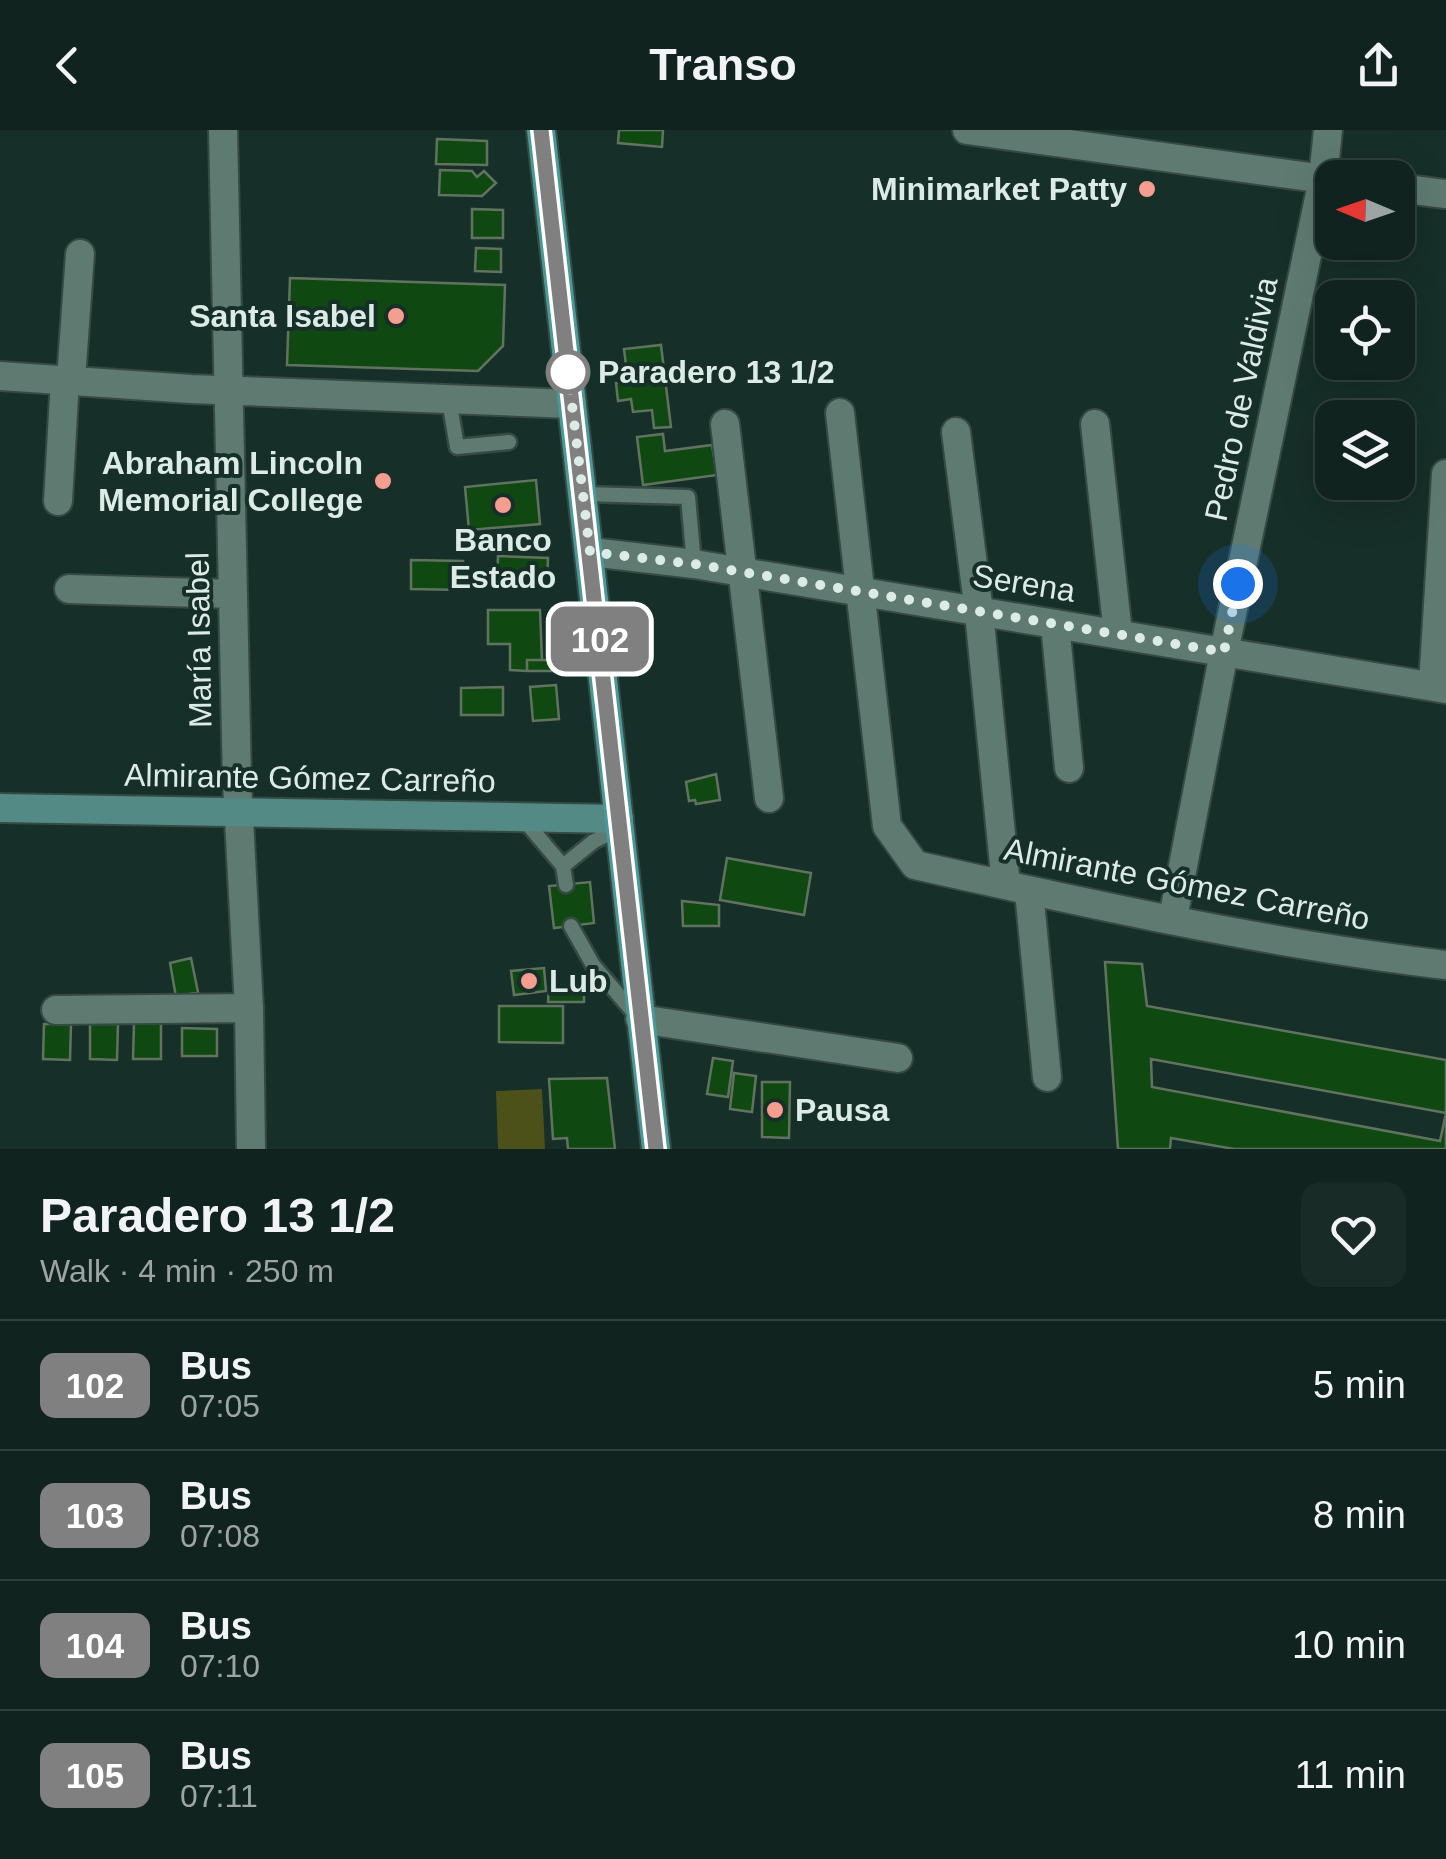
<!DOCTYPE html>
<html lang="en">
<head>
<meta charset="utf-8">
<style>
	body { margin:0; font-family:Helvetica,sans-serif; background:#192b27; color:#f1f3f6; height:100vh; display:flex; flex-direction:column; font-size:38px; white-space:nowrap }
	* { box-sizing:border-box; margin:0 }
	p { font-size:32px; color:#9ca4a4 }
	.icon { flex:none; width:55px; height:55px; fill:none; stroke:currentColor; stroke-width:2; stroke-linecap:round; stroke-linejoin:round }
	.map { position:relative; height:1019px; overflow:hidden }
	.drawer { display:flex; flex-direction:column; background:#10231e; flex:1 }
	.drawer>* { flex:none }
	.badge { padding:0 20px; border-radius:15px; font-size:35px; line-height:65px }
	.needle { width:65px; rotate:272deg }
	.fabs { position:absolute; left:1315px; top:30px; display:grid; gap:20px }
	.fabs a { display:grid; place-items:center; width:100px; height:100px; border-radius:20px; background:#10231e; box-shadow:0 10px 40px #0002,0 0 0 2px #30403c; font-size:50px }
	.you { position:absolute; width:50px; height:50px; margin:-25px; border:8px solid #fff; border-radius:50%; background:#1a73e8; box-shadow:0 0 0 15px #1a73e833 }
	.map>.badge { position:absolute; translate:-50% -50%; box-shadow:0 0 0 5px #fff }
	.round { display:grid; place-items:center; flex:none; width:105px; height:105px; border-radius:20px; background:#192b27 }
	.headline { display:flex; align-items:center; justify-content:space-between; height:170px; padding:0 40px }
	h1 { font-size:48px; font-weight:700; line-height:75px }
	ul { padding:0; list-style:none }
	li { display:flex; align-items:center; gap:30px; height:130px; padding:0 40px; border-top:2px solid #30403c }
	li div { flex:1 }
	li b { display:block; font-size:38px }
	li em { font-style:normal }
	li .badge { min-width:110px; font-weight:700; text-align:center }
	header { display:flex; justify-content:space-between; align-items:center; height:130px; padding:0 40px; background:#10231e; font-size:45px; font-weight:700 }
	.map>svg:first-child { display:block }
	.green { fill:#4b5118 }
	.building { fill:#104811; stroke:#617360; stroke-width:2.5; fill-rule:evenodd }
	.lines { fill:none; stroke-linecap:round; stroke-linejoin:round }
	.service-casing { stroke:#354a43; stroke-width:19 }
	.minor-casing { stroke:#354a43; stroke-width:32 }
	.tertiary-casing { stroke:#354a43; stroke-width:32 }
	.secondary-casing { stroke:#354a43; stroke-width:32 }
	.primary-casing { stroke:#354a43; stroke-width:32 }
	.service { stroke:#5f7b71; stroke-width:14 }
	.minor { stroke:#5f7b71; stroke-width:28 }
	.tertiary { stroke:#5f7b71; stroke-width:28 }
	.secondary { stroke:#548a85; stroke-width:28 }
	.primary { stroke:#499999; stroke-width:28 }
	.line-casing { stroke:#fff; stroke-width:22 }
	.line { stroke:#808080; stroke-width:15 }
	.walk { stroke:#dcebe5; stroke-width:10; stroke-dasharray:0 18 }
	.poi-dot { fill:#f59d8f; stroke:#162f28; stroke-width:4 }
	.stop-dot { fill:#fff; stroke:#808080; stroke-width:5 }
	.labels { text-anchor:middle; stroke-width:8; stroke-linejoin:round; paint-order:stroke }
	.poi-label { font-size:32px; font-weight:bold; fill:#dcebe5; stroke:#162f28; text-anchor:end }
	.stop-label { font-size:32px; font-weight:bold; fill:#dcebe5; stroke:#162f28; text-anchor:start }
	.street-label { font-size:32px; fill:#dcebe5; stroke:#162f28 }
</style>
</head>
<body>
<header><svg class="icon" aria-label="back" viewBox="0 0 24 24"><path d="M15 5l-7 7 7 7"/></svg>Transo<svg class="icon" aria-label="share" viewBox="0 0 24 24"><path d="M12 15V3M7 8l5-5 5 5M5 13v7h14v-7"/></svg></header>
<div class="map">
<svg width="1446" height="1019" viewBox="0 0 1446 1019">
	<rect width="100%" height="100%" fill="#162f28"/>
	<!-- green -->
	<path class="green" d="M542 959 545 1019H498L496 961Z"/>
	<!-- building -->
	<path class="building" d="M619 0H663L662 17 618 13Z
		M437 9 487 11V35L436 34Z
		M440 40 472 41 477 47 484 41 496 53 482 66 439 65Z
		M472 79 503 80V108H472Z
		M476 118 501 119V142L475 141Z
		M290 148 505 155 503 216 478 241 287 235Z
		M661 215 665 248 628 252 624 219Z
		M665 248 671 297 654 298 652 280 633 282 631 269 618 271 616 253Z
		M663 304 665 321 712 315 717 345 643 355 637 307Z
		M536 350 540 394 469 400 465 357Z
		M498 426 548 428 547 453 497 451Z
		M411 430 463 431 462 460 411 459Z
		M488 480H540L542 530H527V541L510 540V514H488Z
		M527 530H566V541H527Z
		M556 555 559 589 533 591 530 557Z
		M503 557V585H461V558Z
		M716 644 720 670 696 674 695 670 689 671 686 652Z
		M727 728 811 743 804 785 720 770Z
		M590 752 594 793 554 798 549 756Z
		M682 771 719 775V796H683Z
		M191 828 198 862 176 867 170 833Z
		M1105 832 1142 834 1147 876 1446 930V1019H1234L1171 1008 1170 1019H1118ZM1151 929 1446 983 1440 1011 1152 957Z
		M544 838 546 861 514 865 511 841Z
		M549 856H584V872H548Z
		M499 876H563V913L499 912Z
		M134 893H161V929H133Z
		M44 894H71L70 930 43 929Z
		M90 894H118L117 930 90 929Z
		M182 898 217 899V926H182Z
		M713 928 733 931 728 967 707 964Z
		M734 943 756 946 752 982 730 979Z
		M607 948 615 1019H568L567 1008 553 1009 549 949Z
		M762 952H790L789 1008 762 1007Z"/>
	<g class="lines">
		<defs>
			<path id="service" d="M449 270 457 317 509 312
				M584 364 688 367 694 434
				M524 690 563 736 566 755
				M563 736 594 711 620 699
				M571 796 593 835 635 884"/>
			<path id="minor" d="M223 0 237 652 249 878 251 1019
				M967 0 1332 50
				M1398 58 1446 64
				M0 246 191 259 572 274
				M71 249 80 124
				M840 283 887 696 915 735C1089 774 1269 814 1446 835
				M725 294 769 668
				M1095 294 1118 504
				M956 302 979 482 1006 755
				M58 371 65 249
				M69 459 233 464
				M1055 494 1069 638
				M1433 556 1446 344
				M1029 761 1047 947
				M1173 788 1224 522 1323 49 1328 0
				M56 880 249 878
				M640 889 898 928"/>
			<path id="tertiary" d="M591 422 694 434 1446 559"/>
			<path id="secondary" d="M0 678 619 689"/>
			<path id="primary" d="M541 0 656 1019"/>
		</defs>
		<!-- service casing -->
		<use href="#service" class="service-casing"/>
		<!-- minor casing -->
		<use href="#minor" class="minor-casing"/>
		<!-- tertiary casing -->
		<use href="#tertiary" class="tertiary-casing"/>
		<!-- secondary casing -->
		<use href="#secondary" class="secondary-casing"/>
		<!-- primary casing -->
		<use href="#primary" class="primary-casing"/>
		<!-- service -->
		<use href="#service" class="service"/>
		<!-- minor -->
		<use href="#minor" class="minor"/>
		<!-- tertiary -->
		<use href="#tertiary" class="tertiary"/>
		<!-- secondary -->
		<use href="#secondary" class="secondary"/>
		<!-- primary -->
		<use href="#primary" class="primary"/>
	</g>
	<g class="lines">
		<defs>
			<path id="line" d="M541 0 656 1019"/>
		</defs>
		<!-- line casing -->
		<use href="#line" class="line-casing"/>
		<!-- line -->
		<use href="#line" class="line"/>
		<!-- walk -->
		<path class="walk" d="M568 242 590 422 694 434 1224 522 1238 454"/>
	</g>
	<!-- markers -->
	<g class="poi-dot">
		<circle cx="1147" cy="59" r="10"/>
		<circle cx="396" cy="186" r="10"/>
		<circle cx="383" cy="351" r="10"/>
		<circle cx="503" cy="375" r="10"/>
		<circle cx="529" cy="851" r="10"/>
		<circle cx="775" cy="980" r="10"/>
	</g>
	<circle class="stop-dot" cx="568" cy="242" r="20"/>
	<g class="labels">
		<!-- poi labels -->
		<g class="poi-label">
			<text x="1127" y="70">Minimarket Patty</text>
			<text x="376" y="197">Santa Isabel</text>
			<text x="363" y="344">Abraham Lincoln<tspan x="363" dy="37">Memorial College</tspan></text>
			<text x="503" y="421" text-anchor="middle">Banco<tspan x="503" dy="37">Estado</tspan></text>
			<text x="549" y="862" text-anchor="start">Lub</text>
			<text x="795" y="991" text-anchor="start">Pausa</text>
		</g>
		<!-- stop labels -->
		<g class="stop-label">
			<text x="598" y="253">Paradero 13 1/2</text>
		</g>
		<!-- street labels -->
		<g class="street-label">
			<text transform="translate(1241 269) rotate(-78)" y="11">Pedro de Valdivia</text>
			<text transform="translate(1024 453) rotate(9)" y="11">Serena</text>
			<text transform="translate(199 510) rotate(-91)" y="11">María Isabel</text>
			<text transform="translate(310 648) rotate(1)" y="11">Almirante Gómez Carreño</text>
			<text transform="translate(1187 754) rotate(11)" y="11">Almirante Gómez Carreño</text>
		</g>
	</g>
</svg>
<div class="fabs">
<a><svg class="needle" viewBox="-14 -14 28 28"><path d="M0-13l5 13h-10z" fill="#e53935"/><path d="M0 13l5-13h-10z" fill="#9ca4a4"/></svg></a>
<a><svg class="icon" aria-label="locate" viewBox="0 0 24 24"><circle cx="12" cy="12" r="6"/><path d="M12 2v4M12 18v4M2 12h4M18 12h4"/></svg></a>
<a><svg class="icon" aria-label="layers" viewBox="0 0 24 24"><path d="M12 4l9 5-9 5-9-5zM3 14l9 5 9-5"/></svg></a>
</div>
<div class="you" style="left:1238px;top:454px"></div>
<b class="badge" style="left:600px;top:509px;background:#808080;color:#fff">102</b>
</div>
<section class="drawer">
<div class="headline"><div><h1>Paradero 13 1/2</h1><p>Walk · 4 min · 250 m</p></div><a class="round"><svg class="icon" aria-label="heart" viewBox="0 0 24 24"><path d="M12 20l-8-8c-3-5 5-10 8-4 3-6 11-1 8 4z"/></svg></a></div>
<ul>
<li><span class="badge" style="background:#808080;color:#fff">102</span><div><b>Bus</b><p>07:05</p></div><em>5 min</em></li>
<li><span class="badge" style="background:#808080;color:#fff">103</span><div><b>Bus</b><p>07:08</p></div><em>8 min</em></li>
<li><span class="badge" style="background:#808080;color:#fff">104</span><div><b>Bus</b><p>07:10</p></div><em>10 min</em></li>
<li><span class="badge" style="background:#808080;color:#fff">105</span><div><b>Bus</b><p>07:11</p></div><em>11 min</em></li>
</ul>
</section>
</body>
</html>
